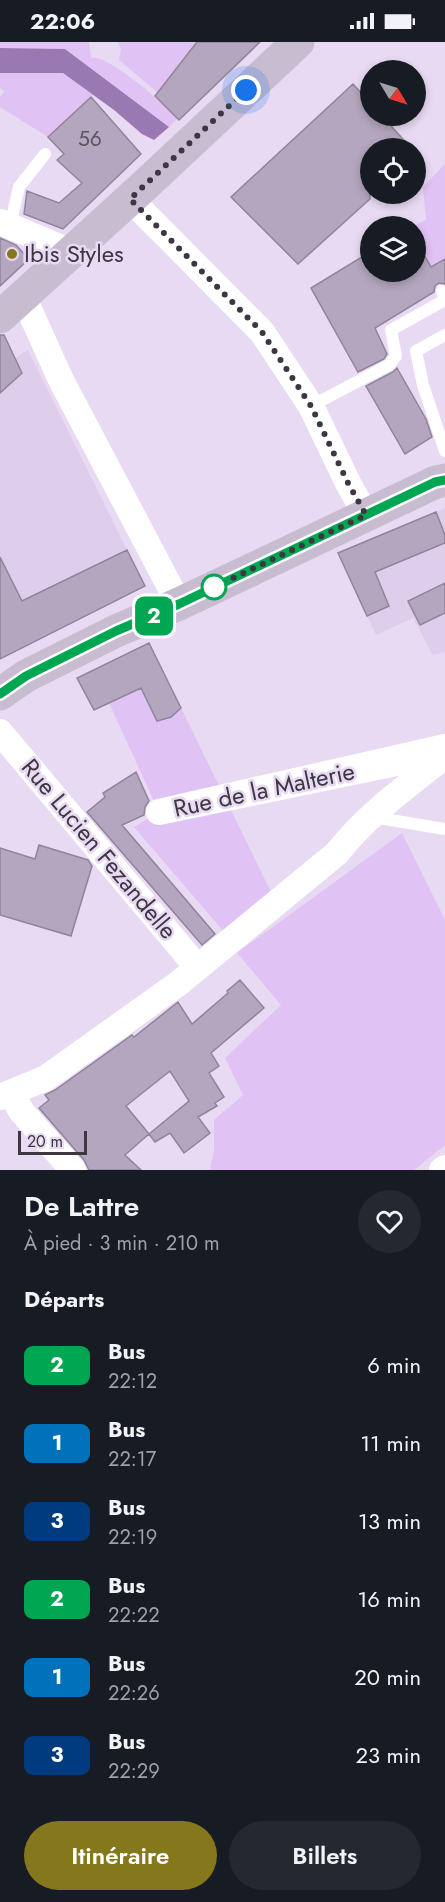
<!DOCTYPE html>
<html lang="fr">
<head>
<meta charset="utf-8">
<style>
	body { margin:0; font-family:Jost,sans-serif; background:#242831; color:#f1f3f6; height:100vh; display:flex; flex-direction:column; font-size:22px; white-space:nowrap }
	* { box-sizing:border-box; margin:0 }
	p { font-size:20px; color:#9ea1a6 }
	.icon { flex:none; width:33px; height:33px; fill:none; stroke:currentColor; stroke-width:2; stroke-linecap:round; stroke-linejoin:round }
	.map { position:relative; height:1128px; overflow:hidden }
	.side { display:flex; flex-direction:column; background:#171b24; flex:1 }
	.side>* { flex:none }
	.badge { padding:0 12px; border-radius:9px; font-size:21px; line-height:39px }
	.needle { width:39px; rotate:128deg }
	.tools { position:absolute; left:360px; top:18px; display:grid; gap:12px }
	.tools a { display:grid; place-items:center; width:66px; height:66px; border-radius:50%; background:#171b24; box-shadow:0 3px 9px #0003; font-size:30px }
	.scale { position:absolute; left:18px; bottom:15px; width:69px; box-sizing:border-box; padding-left:6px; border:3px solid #3c3740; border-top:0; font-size:16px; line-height:21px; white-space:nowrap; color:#3c3740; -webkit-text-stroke:4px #e8daf3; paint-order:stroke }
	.you { position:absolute; width:30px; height:30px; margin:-15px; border:4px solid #fff; border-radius:50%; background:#1a73e8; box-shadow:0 0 0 9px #1a73e833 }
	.map>.badge { position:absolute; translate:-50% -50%; box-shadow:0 0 0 3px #fff }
	h2 { padding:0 24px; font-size:22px; line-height:54px }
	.round { display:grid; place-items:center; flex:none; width:63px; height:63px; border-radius:32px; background:#242831 }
	.head { display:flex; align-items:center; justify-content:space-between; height:102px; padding:0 24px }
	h1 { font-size:28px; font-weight:600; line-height:45px }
	.action { display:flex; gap:12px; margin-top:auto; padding:12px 24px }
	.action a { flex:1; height:69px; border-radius:36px; background:#85771b; color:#fff; font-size:24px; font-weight:600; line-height:69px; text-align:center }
	.action a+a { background:#242831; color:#f1f3f6 }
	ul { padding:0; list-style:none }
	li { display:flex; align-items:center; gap:18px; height:78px; padding:0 24px }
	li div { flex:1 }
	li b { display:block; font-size:22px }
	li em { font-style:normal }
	li .badge { min-width:66px; font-weight:700; text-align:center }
	.status { display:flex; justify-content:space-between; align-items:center; height:42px; padding:0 30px; background:#171b24; direction:ltr }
	.status svg { height:16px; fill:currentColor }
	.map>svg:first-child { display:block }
	.built { fill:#decdeb }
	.green { fill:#e0c2f5 }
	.water { fill:#9a79b2 }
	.building { fill:#b3a6be; stroke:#91849a; stroke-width:1.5 }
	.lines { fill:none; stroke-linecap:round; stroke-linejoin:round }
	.lane { stroke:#fff; stroke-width:12 }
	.street { stroke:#fff; stroke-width:26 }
	.secondary { stroke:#c8bcd1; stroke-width:33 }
	.line-casing { stroke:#fff; stroke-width:14 }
	.line { stroke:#00a651; stroke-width:9 }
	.walk { stroke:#3c3740; stroke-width:6; stroke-dasharray:0 10.8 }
	.poi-dot { fill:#85771b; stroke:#e8daf3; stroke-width:2 }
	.stop-dot { fill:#fff; stroke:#00a651; stroke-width:3 }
	.labels { text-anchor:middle; stroke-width:5; stroke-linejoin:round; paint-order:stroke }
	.number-label { font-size:21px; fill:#5a5360 }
	.poi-label { font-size:24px; fill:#3c3740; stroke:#e8daf3; text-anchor:start }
	.street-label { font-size:24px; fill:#3c3740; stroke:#e8daf3 }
</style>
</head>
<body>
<div class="status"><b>22:06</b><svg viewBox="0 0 49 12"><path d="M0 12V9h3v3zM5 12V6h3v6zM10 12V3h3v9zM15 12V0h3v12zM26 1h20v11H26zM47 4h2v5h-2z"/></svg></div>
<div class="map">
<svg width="445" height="1128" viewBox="0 0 445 1128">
	<rect width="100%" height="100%" fill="#e8daf3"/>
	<!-- built -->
	<path class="built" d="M5 295 15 316 28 308 145 544 4 615 0 606V299Z
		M445 466V610L433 613 413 576 376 593 338 511Z"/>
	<!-- green -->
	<path class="green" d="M0 0H89L91 16C110 13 163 62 178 76L169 85 65 7 0 6Z
		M118 0H197L157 50 119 18 121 7Z
		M0 31H63L93 53 48 95 0 65V55L5 49 0 46Z
		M445 122V217L431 225 416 199V184H413L426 178 423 145Z
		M141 646 157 679 181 666 271 850 225 891 134 785 159 770 109 661Z
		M402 791 445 878V1103L414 1128H210L214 1109V1078L243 1053 225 1016 281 963 237 911Z"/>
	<!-- water -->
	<path class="water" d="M0 6 65 7 169 85 154 98 142 92 114 68 63 31H0Z"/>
	<!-- building -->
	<path class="building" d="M197 0H260L179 78 155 54Z
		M353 42 370 61V74H382L411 106H370V157L298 222 231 155Z
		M91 55 141 112 63 187 24 172 27 149 59 161 82 141 57 118 64 112 48 95Z
		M0 196 16 203 29 217 0 244Z
		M416 199 431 225 445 217V242L439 241 435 244 434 250 375 286 387 312 384 317 358 330 311 246 370 210V230H416Z
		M0 293H4L22 331 0 351Z
		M397 326 426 377 432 395 405 412 366 344 393 330Z
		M436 470 445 493V501L375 530 389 564 367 574 338 511Z
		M127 508 145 544 0 617V515L22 559Z
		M445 541V571L420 583 408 559Z
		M149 601 181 666 171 675 157 679 141 646 94 668 77 636Z
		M136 730 149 759 145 765 144 773 122 783 215 892 202 903 87 770 105 755 103 751Z
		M39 803 88 818 92 824 71 894 0 873V806L35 817Z
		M240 938 264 966 211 1011 219 1024 209 1031 224 1055 215 1061 217 1064 198 1075 210 1091 184 1111 170 1091 155 1100 149 1092 189 1059 170 1029 126 1064 149 1092 125 1113 141 1128H89L84 1118 39 1066 49 1058 45 1053 55 1048 132 993 134 995 178 960 192 982 228 951 227 949Z"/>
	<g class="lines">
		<!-- lane -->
		<path class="lane" d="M10 184 19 145 45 112
			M445 293 416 309 423 343 445 409
			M311 364 389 323 396 314 391 288 445 258 442 249
			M373 775 445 787"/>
		<!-- street -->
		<path class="street" d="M130 157 262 290 311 364 348 441 366 473
			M0 180 71 210
			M23 254 61 338 179 562
			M0 690 197 925
			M445 705 159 770 445 711
			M10 1051 22 1070 73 1128
			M0 1055 46 1036 179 941 337 811C367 773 407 744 445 714
			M442 1128 445 1126"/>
		<!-- secondary -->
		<path class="secondary" d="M0 275 143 145 298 0
			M0 652 26 634 116 589 179 562 436 440 445 438"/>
	</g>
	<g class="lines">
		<defs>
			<path id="line" d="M0 652 26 634 116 589 179 562 435 440 445 438"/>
		</defs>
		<!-- line casing -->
		<use href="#line" class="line-casing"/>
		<!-- line -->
		<use href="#line" class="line"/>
		<!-- walk -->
		<path class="walk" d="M214 545 366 473 348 441 311 364 262 290 130 157 246 48"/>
	</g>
	<!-- markers -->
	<circle class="poi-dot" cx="12" cy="212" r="6"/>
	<circle class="stop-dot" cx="214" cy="545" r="12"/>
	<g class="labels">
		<!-- number labels -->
		<g class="number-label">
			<text x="90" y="104">56</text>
		</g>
		<!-- poi labels -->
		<g class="poi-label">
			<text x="24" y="220">Ibis Styles</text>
		</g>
		<!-- street labels -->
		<g class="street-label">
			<text transform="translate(264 748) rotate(-12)" y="8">Rue de la Malterie</text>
			<text transform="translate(99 807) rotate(50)" y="8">Rue Lucien Fezandelle</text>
		</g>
	</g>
</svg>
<div class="tools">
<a><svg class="needle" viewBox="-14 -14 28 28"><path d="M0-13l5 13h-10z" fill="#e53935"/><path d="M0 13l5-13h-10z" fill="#9ea1a6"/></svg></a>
<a><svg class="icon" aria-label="locate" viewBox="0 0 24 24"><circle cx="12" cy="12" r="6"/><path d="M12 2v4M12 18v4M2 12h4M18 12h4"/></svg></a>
<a><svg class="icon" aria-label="layers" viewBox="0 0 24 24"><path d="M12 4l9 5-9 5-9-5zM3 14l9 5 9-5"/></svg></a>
</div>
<div class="scale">20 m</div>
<div class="you" style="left:246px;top:48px"></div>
<b class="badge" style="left:154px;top:574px;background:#00a651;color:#fff">2</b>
</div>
<section class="side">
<div class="head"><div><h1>De Lattre</h1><p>À pied · 3 min · 210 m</p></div><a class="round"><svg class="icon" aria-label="heart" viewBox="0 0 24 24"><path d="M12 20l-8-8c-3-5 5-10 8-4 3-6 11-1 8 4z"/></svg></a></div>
<h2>Départs</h2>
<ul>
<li><span class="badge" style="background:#00a651;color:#fff">2</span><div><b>Bus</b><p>22:12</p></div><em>6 min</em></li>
<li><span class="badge" style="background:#0072bc;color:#fff">1</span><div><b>Bus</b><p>22:17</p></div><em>11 min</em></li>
<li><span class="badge" style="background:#003b80;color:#fff">3</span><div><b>Bus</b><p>22:19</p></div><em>13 min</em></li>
<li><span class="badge" style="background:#00a651;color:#fff">2</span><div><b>Bus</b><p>22:22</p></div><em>16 min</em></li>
<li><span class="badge" style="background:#0072bc;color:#fff">1</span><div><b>Bus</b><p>22:26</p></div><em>20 min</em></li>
<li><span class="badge" style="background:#003b80;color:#fff">3</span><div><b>Bus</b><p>22:29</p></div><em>23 min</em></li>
</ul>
<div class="action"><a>Itinéraire</a><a>Billets</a></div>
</section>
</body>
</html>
